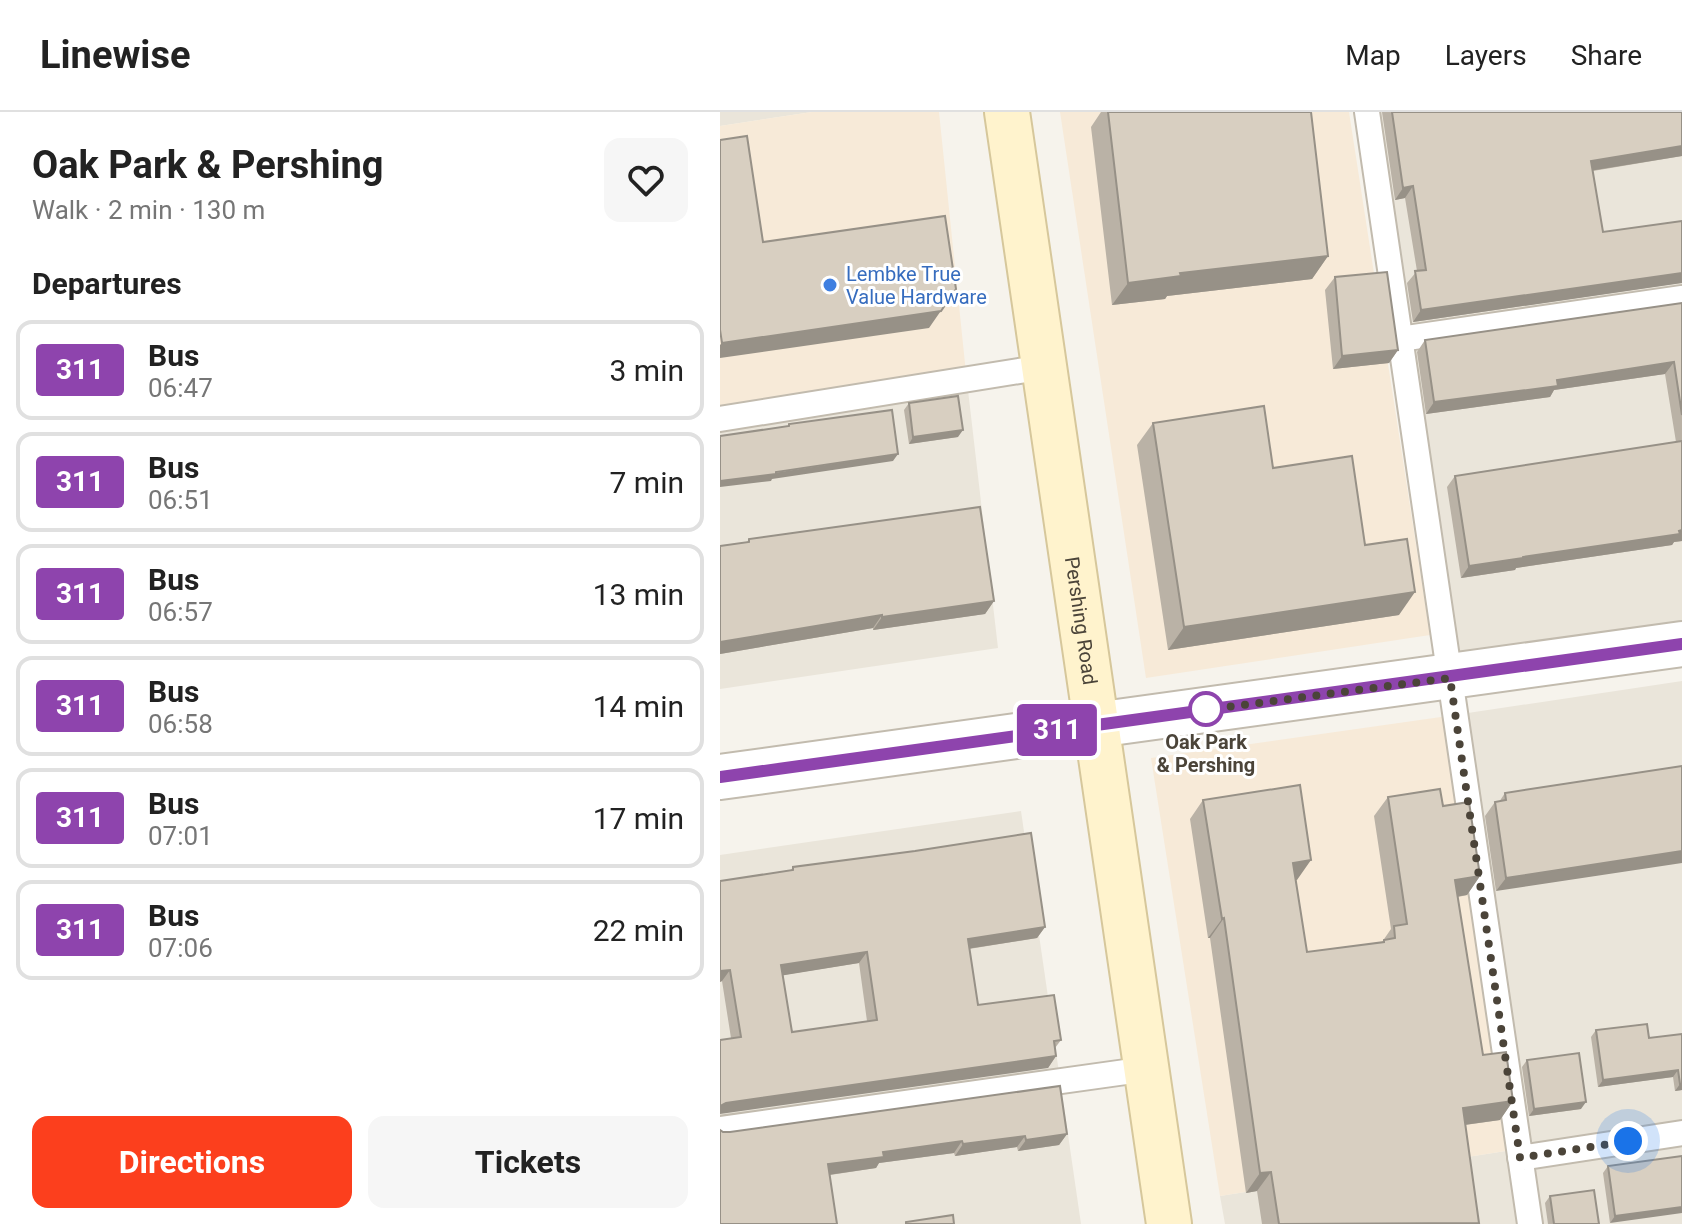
<!DOCTYPE html>
<html lang="en">
<head>
<meta charset="utf-8">
<style>
	body { margin:0; font-family:Roboto,sans-serif; background:#f6f6f6; color:#222; height:100vh; display:flex; flex-direction:column; font-size:30px; white-space:nowrap }
	* { box-sizing:border-box; margin:0 }
	p { font-size:26px; color:#767676 }
	.icon { flex:none; width:44px; height:44px; fill:none; stroke:currentColor; stroke-width:2; stroke-linecap:round; stroke-linejoin:round }
	.map { position:relative; flex:1; overflow:hidden }
	.drawer { display:flex; flex-direction:column; background:#fff; width:720px }
	.drawer>* { flex:none }
	.badge { padding:0 16px; border-radius:6px; font-size:28px; line-height:52px }
	.you { position:absolute; width:40px; height:40px; margin:-20px; border:6px solid #fff; border-radius:50%; background:#1a73e8; box-shadow:0 0 0 12px #1a73e833 }
	.map>.badge { position:absolute; translate:-50% -50%; box-shadow:0 0 0 4px #fff }
	h2 { padding:0 32px; font-size:30px; line-height:72px }
	.round { display:grid; place-items:center; flex:none; width:84px; height:84px; border-radius:16px; background:#f6f6f6 }
	.summary { display:flex; align-items:center; justify-content:space-between; height:136px; padding:0 32px }
	h1 { font-size:38px; font-weight:700; line-height:60px }
	.button { display:flex; gap:16px; margin-top:auto; padding:16px 32px }
	.button a { flex:1; height:92px; border-radius:16px; background:#fc3f1d; color:#fff; font-size:32px; font-weight:700; line-height:92px; text-align:center }
	.button a+a { background:#f6f6f6; color:#222 }
	ul { padding:0; list-style:none }
	li { display:flex; align-items:center; gap:24px; height:100px; margin:0 16px 12px; padding:0 16px; border:4px solid #e0e0e0; border-radius:16px }
	li div { flex:1 }
	li b { display:block; font-size:30px }
	li em { font-style:normal }
	li .badge { min-width:88px; font-weight:700; text-align:center }
	header { display:flex; align-items:center; gap:48px; box-sizing:border-box; height:112px; padding:0 40px; background:#fff; border-bottom:2px solid #e0e0e0 }
	header strong { font-size:38px }
	nav { display:flex; gap:44px; margin-inline-start:auto; font-size:28px }
	main { display:flex; flex:1; min-height:0 }
	.map>svg:first-child { display:block }
	.residential { fill:#eae5da }
	.commercial { fill:#f7ead8 }
	.lines { fill:none; stroke-linecap:round; stroke-linejoin:round }
	.service-casing { stroke:#c2bbae; stroke-width:28 }
	.minor-casing { stroke:#c2bbae; stroke-width:48 }
	.secondary-casing { stroke:#d6c79b; stroke-width:48 }
	.service { stroke:#fff; stroke-width:24 }
	.minor { stroke:#fff; stroke-width:44 }
	.secondary { stroke:#fff3cd; stroke-width:44 }
	.wall { fill:#bab2a6; fill-rule:evenodd }
	.shaded-wall { fill:#979187 }
	.building { fill:#d8cfc1; stroke:#979187; stroke-width:2; fill-rule:evenodd }
	.line-casing { stroke:#fff; stroke-width:18 }
	.line { stroke:#8e44ad; stroke-width:12 }
	.walk { stroke:#4b4439; stroke-width:8; stroke-dasharray:0 14.4 }
	.shop-dot { fill:#3f7fe0; stroke:#fff; stroke-width:3 }
	.stop-dot { fill:#fff; stroke:#8e44ad; stroke-width:4 }
	.labels { text-anchor:middle; stroke-width:6; stroke-linejoin:round; paint-order:stroke }
	.shop-label { font-size:20px; fill:#366cbe; stroke:#fff; text-anchor:start }
	.street-label { font-size:20px; fill:#4b4439; stroke:#fff }
	.stop-label { font-size:20px; font-weight:bold; fill:#4b4439; stroke:#fff }
</style>
</head>
<body>
<header>
<strong>Linewise</strong>
<nav><a>Map</a><a>Layers</a><a>Share</a></nav>
</header>
<main>
<section class="drawer">
<div class="summary"><div><h1>Oak Park &amp; Pershing</h1><p>Walk · 2 min · 130 m</p></div><a class="round"><svg class="icon" aria-label="heart" viewBox="0 0 24 24"><path d="M12 20l-8-8c-3-5 5-10 8-4 3-6 11-1 8 4z"/></svg></a></div>
<h2>Departures</h2>
<ul>
<li><span class="badge" style="background:#8e44ad;color:#fff">311</span><div><b>Bus</b><p>06:47</p></div><em>3 min</em></li>
<li><span class="badge" style="background:#8e44ad;color:#fff">311</span><div><b>Bus</b><p>06:51</p></div><em>7 min</em></li>
<li><span class="badge" style="background:#8e44ad;color:#fff">311</span><div><b>Bus</b><p>06:57</p></div><em>13 min</em></li>
<li><span class="badge" style="background:#8e44ad;color:#fff">311</span><div><b>Bus</b><p>06:58</p></div><em>14 min</em></li>
<li><span class="badge" style="background:#8e44ad;color:#fff">311</span><div><b>Bus</b><p>07:01</p></div><em>17 min</em></li>
<li><span class="badge" style="background:#8e44ad;color:#fff">311</span><div><b>Bus</b><p>07:06</p></div><em>22 min</em></li>
</ul>
<div class="button"><a>Directions</a><a>Tickets</a></div>
</section>
<div class="map">
<svg width="962" height="1112" viewBox="0 0 962 1112">
	<rect width="100%" height="100%" fill="#f6f3ec"/>
	<!-- residential -->
	<path class="residential" d="M0 0H92L0 14Z
		M656 0H962V523L735 556Z
		M246 261 278 536 0 577V297Z
		M962 569V1112H505L500 1084 792 1038 728 604Z
		M301 699 361 1112H0V743Z"/>
	<!-- commercial -->
	<path class="commercial" d="M92 0H219L246 261 0 297V14Z
		M340 0H629L710 523 426 566Z
		M728 604 792 1038 500 1084 431 646Z"/>
	<g class="lines">
		<defs>
			<path id="service" d="M647 0 810 1112
				M680 227 962 186
				M0 307 324 255
				M0 1017 427 957
				M800 1046 962 1021"/>
			<path id="minor" d="M0 665 962 532"/>
			<g id="secondary">
				<path id="s1" d="M287 0 449 1112"/>
			</g>
		</defs>
		<!-- service casing -->
		<use href="#service" class="service-casing"/>
		<!-- minor casing -->
		<use href="#minor" class="minor-casing"/>
		<!-- secondary casing -->
		<use href="#secondary" class="secondary-casing"/>
		<!-- service -->
		<use href="#service" class="service"/>
		<!-- minor -->
		<use href="#minor" class="minor"/>
		<!-- secondary -->
		<use href="#secondary" class="secondary"/>
	</g>
	<!-- wall -->
	<path class="wall" d="M381 0H591L608 144 592 167 447 184 445 187 392 193 371 15Z
		M662 0H962V44L873 59 883 120 960 171 693 210 687 171 697 159 685 86 675 88Z
		M615 165 678 238 669 251 613 257 605 178Z
		M962 191V429L954 430 952 433 796 456 795 458 741 466 727 375 735 364 956 330 945 262 834 278 830 285 706 302 697 240 705 228Z
		M189 291 238 325 189 332 184 298Z
		M433 311 553 356 645 433 679 503 448 538 417 333Z
		M29 427 274 489 265 502 153 518V516L0 542V434L27 430Z
		M962 654 776 779 765 704 775 690H779L785 681Z
		M668 685 723 694 760 764 747 783 738 785 763 943 793 989 780 1008 745 1013 759 1112H542L537 1079 526 1081 490 826H488L470 707 483 688 577 768H575L587 840 662 830 671 817 654 704Z
		M73 755 325 815 317 826 249 837 258 893 341 928 335 936 336 944 328 956 11 926 2 869 0 870V769L71 758ZM139 851 147 909 72 920 63 863Z
		M876 918 929 926 962 922V978L955 979 953 965 878 975 871 925Z
		M807 948 861 997 809 1004 802 955Z
		M3 1020H10L347 1022 339 1033 298 1039 297 1035 235 1044 234 1041 159 1051 156 1056 110 1063Z
		M962 1044 890 1111 883 1061 888 1054Z
		M830 1084 879 1112H828L825 1091Z"/>
	<!-- shaded-wall -->
	<path class="shaded-wall" d="M962 34V44L863 60 871 49Z
		M693 74 685 86 675 88 683 76Z
		M608 144 592 167 447 184 445 187 392 193 408 171 460 161Z
		M962 161V171L693 210 701 198Z
		M236 177 209 216 0 246V233L2 231Z
		M678 238 669 251 613 257 622 244Z
		M954 250 945 262 834 278 830 285 706 302 714 290 837 268Z
		M243 318 238 325 189 332 193 325Z
		M178 342 173 349 52 367 51 369 0 375V369Z
		M962 418V429L954 430 952 433 796 456 795 458 741 466 749 454Z
		M695 480 679 503 448 538 464 515Z
		M274 489 265 502 153 518 162 505Z
		M162 503 153 516 0 542V530Z
		M962 739V751L776 779 786 766Z
		M591 748 577 768 559 770 573 751Z
		M760 764 747 783 721 787 735 768Z
		M504 806 490 826H488L502 807Z
		M325 815 317 826 240 838 248 827Z
		M147 840 139 851 53 865 61 853Z
		M10 858 2 869 0 870V859Z
		M336 944 328 956 0 1002V994L6 991Z
		M958 958 953 965 878 975 883 968Z
		M960 972H962V978L955 979Z
		M793 989 780 1008 729 1015 743 996Z
		M866 990 861 997 809 1004 814 997Z
		M347 1022 339 1033 298 1039 306 1028Z
		M305 1024 297 1035 235 1044 243 1032Z
		M242 1029 234 1041 159 1051 156 1056 101 1064 108 1052 163 1040Z
		M551 1060 537 1079 526 1081 540 1061Z
		M962 1095V1101L890 1111 895 1104Z"/>
	<!-- building -->
	<path class="building" d="M388 0H591L608 144 460 161 461 164 408 171Z
		M672 0H962V34L871 49 883 120 962 109V161L701 198 695 159 706 158 693 74 683 76Z
		M27 24 43 130 225 104 236 177 221 199 2 231 0 218V28Z
		M667 160 678 238 622 244 615 165Z
		M962 191V303L954 250 837 268 838 274 714 290 705 228Z
		M238 284 243 318 193 325 189 291Z
		M544 294 553 356 632 344 645 433 687 427 695 480 464 515 433 311Z
		M172 298 178 342 56 360V362L0 369V324L69 314V312Z
		M962 329V418L959 419 960 422 803 445V446L749 454 735 364Z
		M260 395 274 489 162 505V503L0 530V434L29 430V427Z
		M962 654V739L786 766 775 690 786 688 785 681Z
		M580 673 591 748 573 751 587 840 664 830V828L675 826 674 814 687 812 668 685 720 677 723 694 749 690 760 764 735 768 763 943 786 940 793 989 743 996 759 1111 559 1112 551 1060 540 1061 504 806 502 807 483 688Z
		M311 721 325 815 248 827 258 893 334 883 341 928 334 929 336 944 6 991 0 994V928L21 925 10 858 0 859V769L73 758V755L195 739ZM147 840 157 908 72 920 61 853Z
		M927 912 929 926 962 922V972H960L958 958 883 968 876 918Z
		M859 941 866 990 814 997 807 948Z
		M340 974 347 1022 306 1028 305 1024 243 1032 242 1029 163 1040 164 1045 108 1052 117 1112H0V1018L3 1020H10Z
		M962 1044V1095L895 1104 888 1054Z
		M874 1078 879 1112H834L830 1084Z
		M233 1103 234 1112H186V1110Z"/>
	<g class="lines">
		<defs>
			<path id="line" d="M0 665 962 532"/>
		</defs>
		<!-- line casing -->
		<use href="#line" class="line-casing"/>
		<!-- line -->
		<use href="#line" class="line"/>
		<!-- walk -->
		<path class="walk" d="M486 597 477 599 730 566 800 1046 908 1029"/>
	</g>
	<!-- markers -->
	<circle class="shop-dot" cx="110" cy="173" r="8"/>
	<circle class="stop-dot" cx="486" cy="597" r="16"/>
	<g class="labels">
		<!-- shop labels -->
		<g class="shop-label">
			<text x="126" y="169">Lembke True<tspan x="126" dy="23">Value Hardware</tspan></text>
		</g>
		<!-- street labels -->
		<g class="street-label">
			<text dy="7" stroke="none"><textPath href="#s1" startOffset="514">Pershing Road</textPath></text>
		</g>
		<!-- stop labels -->
		<g class="stop-label">
			<text x="486" y="637">Oak Park<tspan x="486" dy="23">&amp; Pershing</tspan></text>
		</g>
	</g>
</svg>
<div class="you" style="left:908px;top:1029px"></div>
<b class="badge" style="left:337px;top:618px;background:#8e44ad;color:#fff">311</b>
</div>
</main>
</body>
</html>
